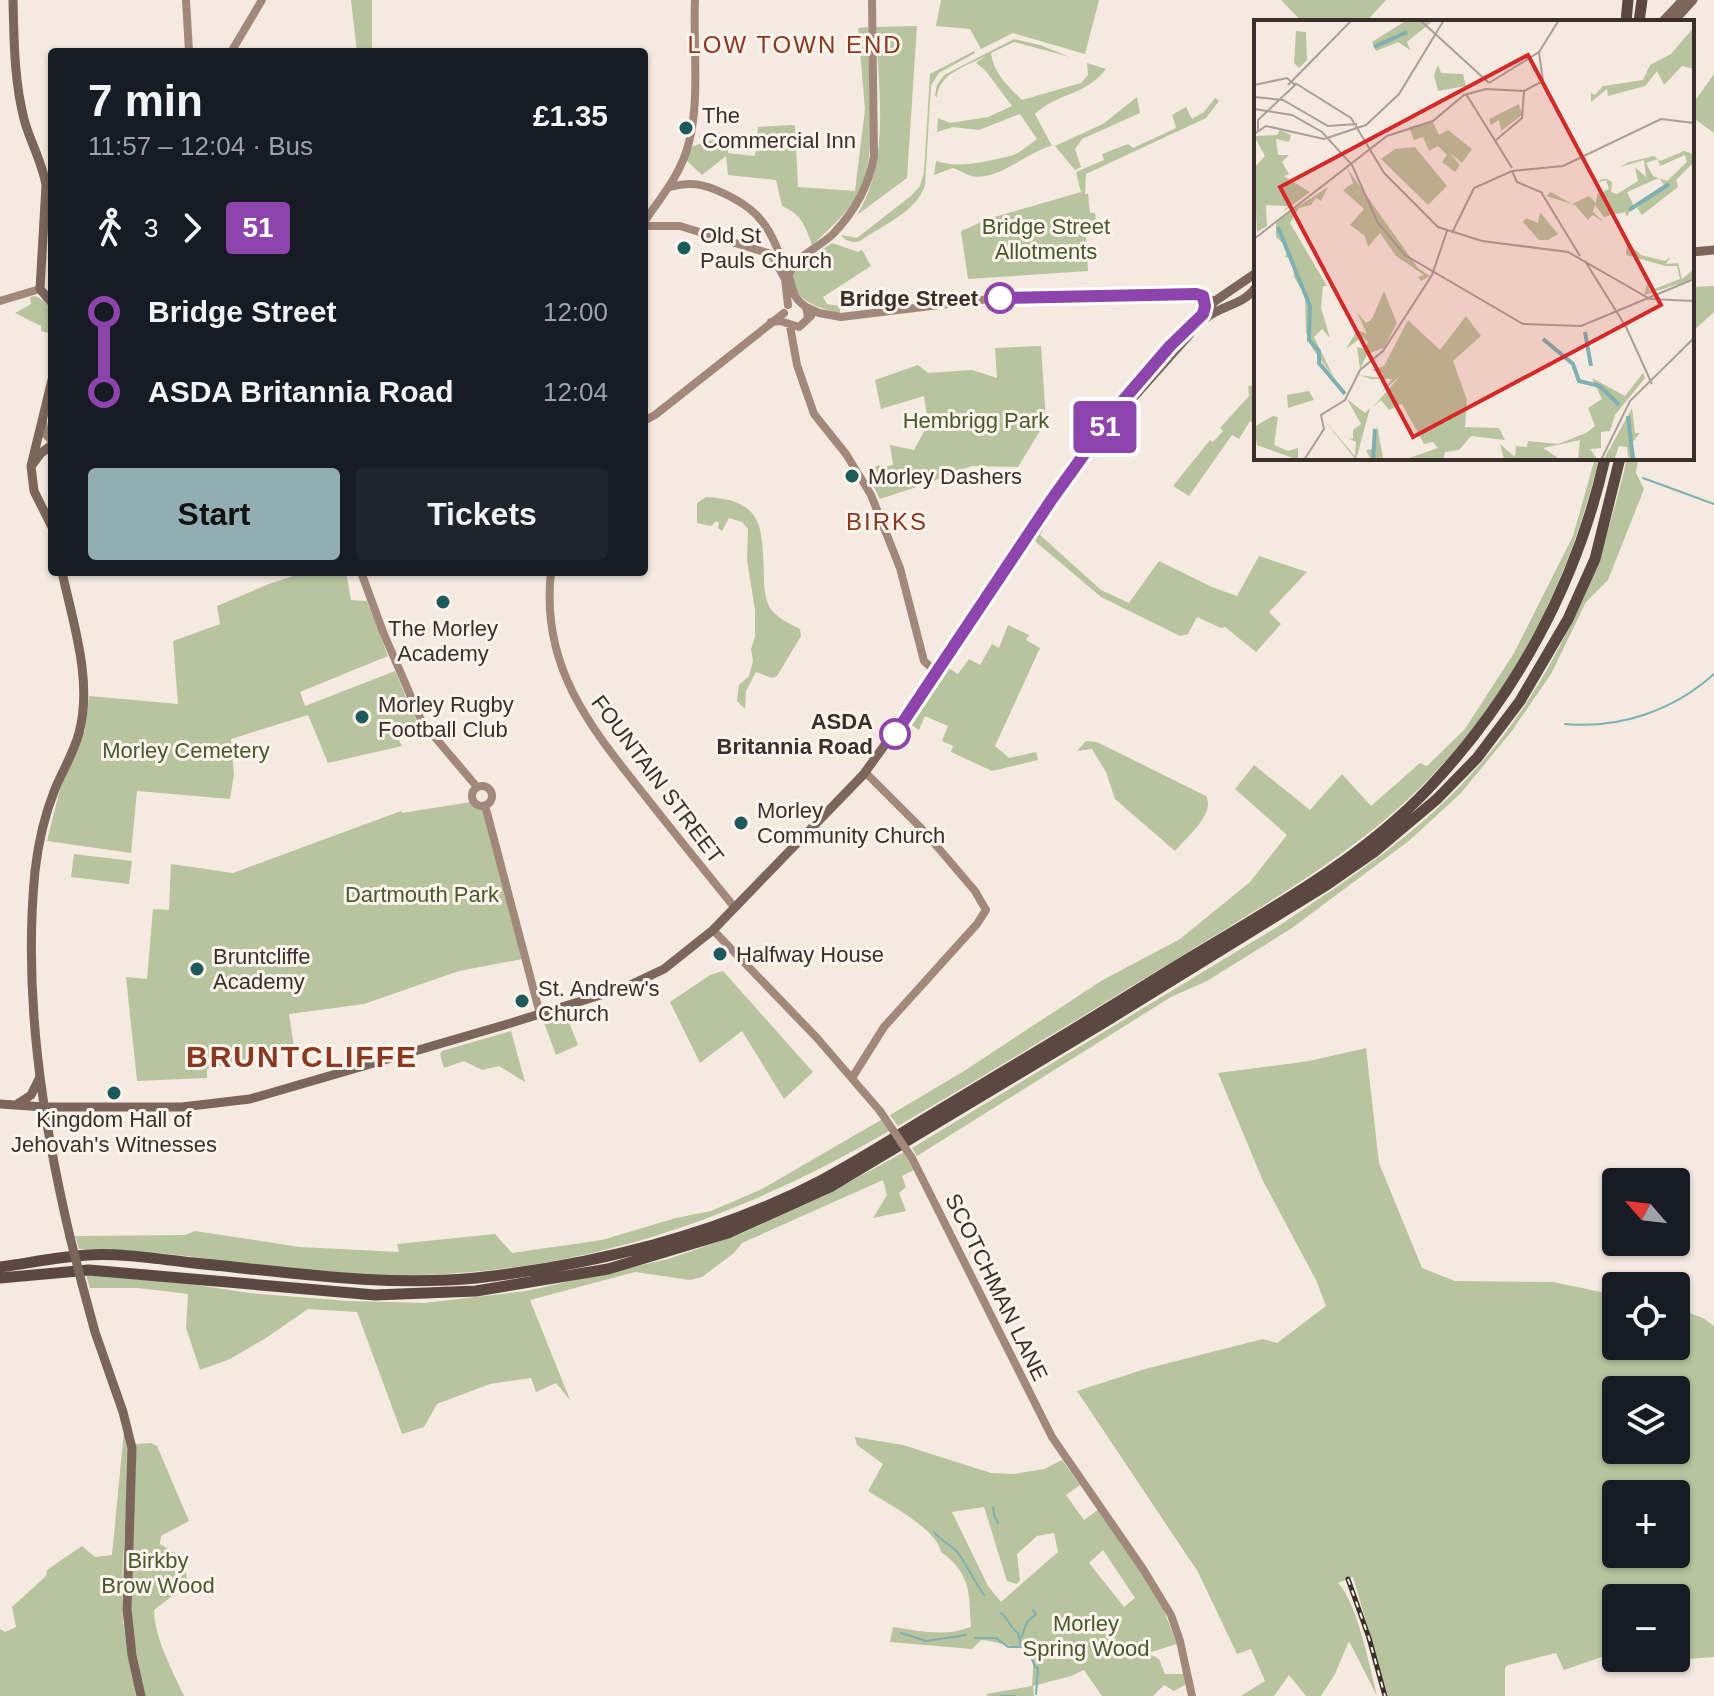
<!DOCTYPE html>
<html lang="en">
<head>
<meta charset="utf-8">
<style>
	body { margin:0; font-family:Helvetica,sans-serif; background:#20242c; color:#f1f3f6; height:100vh; display:flex; flex-direction:column; font-size:30px; white-space:nowrap }
	* { box-sizing:border-box; margin:0 }
	p { font-size:26px; color:#9ea1a6 }
	.icon { flex:none; width:44px; height:44px; fill:none; stroke:currentColor; stroke-width:2; stroke-linecap:round; stroke-linejoin:round }
	.map { position:relative; flex:1; overflow:hidden }
	.panel { position:absolute; left:48px; top:48px; width:600px; height:528px; display:flex; flex-direction:column; background:#171b24; border-radius:8px; box-shadow:0 2px 6px #0004 }
	.panel>* { flex:none }
	.badge { padding:0 16px; border-radius:6px; font-size:28px; line-height:52px }
	.needle { width:52px; rotate:298deg }
	.tools { position:absolute; left:1602px; top:1168px; display:grid; gap:16px }
	.tools a { display:grid; place-items:center; width:88px; height:88px; border-radius:8px; background:#171b24; box-shadow:0 2px 6px #0004; font-size:40px }
	.map>.badge { position:absolute; translate:-50% -50%; box-shadow:0 0 0 4px #fff }
	.legs { display:flex; align-items:center; gap:12px; height:88px; padding:0 40px; font-size:26px }
	.legs p { margin-inline-start:auto }
	.head { display:flex; align-items:center; justify-content:space-between; height:136px; padding:0 40px }
	h1 { font-size:44px; font-weight:700; line-height:60px }
	.action { display:flex; gap:16px; margin-top:auto; padding:16px 40px }
	.action a { flex:1; height:92px; border-radius:8px; background:#92aeb1; color:#111; font-size:32px; font-weight:700; line-height:92px; text-align:center }
	.action a+a { background:#20242c; color:#f1f3f6 }
	ul { padding:0 40px; list-style:none }
	li { display:flex; align-items:center; gap:28px; height:80px; font-size:30px }
	li i { display:grid; place-items:center; width:12px; height:100%; margin:0 10px; background:currentColor }
	li i::after { content:''; width:20px; height:20px; margin:-10px; border:6px solid; border-radius:50%; background:#171b24 }
	li p { margin-inline-start:auto }
	li:first-child i { background:linear-gradient(#0000 50%,currentColor 0) }
	li:last-child i { background:linear-gradient(currentColor 50%,#0000 0) }
	.map>svg:first-child { display:block }
	.green { fill:#b8c49e; fill-rule:evenodd }
	.lines { fill:none; stroke-linecap:round; stroke-linejoin:round }
	.stream { stroke:#7db0b2; stroke-width:2 }
	.secondary { stroke:#a1887b; stroke-width:8 }
	.primary { stroke:#7c655a; stroke-width:9 }
	.highway { stroke:#5b4941; stroke-width:11 }
	.rail-casing { stroke:#3a2f2a; stroke-width:5 }
	.rail { stroke:#fbf4ec; stroke-width:2; stroke-dasharray:6; stroke-linecap:butt }
	.secondary-bridge { stroke:#a1887b; stroke-width:8 }
	.primary-bridge { stroke:#7c655a; stroke-width:9 }
	.line-1-casing { stroke:#fff; stroke-width:18 }
	.line-1 { stroke:#8e44ad; stroke-width:12 }
	.poi-dot { fill:#1d5a5d; stroke:#fbf4ec; stroke-width:3 }
	.stop-1-dot { fill:#fff; stroke:#8e44ad; stroke-width:4 }
	.labels { text-anchor:middle; stroke-width:6; stroke-linejoin:round; paint-order:stroke }
	.poi-label { font-size:22px; fill:#3a2f2a; stroke:#fbf4ec; text-anchor:start }
	.park-label { font-size:22px; fill:#49592c; stroke:#fbf4ec }
	.stop-label { font-size:22px; font-weight:bold; fill:#3a2f2a; stroke:#fbf4ec; text-anchor:end }
	.street-label { font-size:22px; fill:#3a2f2a; stroke:#fbf4ec }
	.neighbourhood-label { font-size:24px; letter-spacing:2px; fill:#8c3820; stroke:#fbf4ec }
	.district-label { font-size:30px; font-weight:bold; letter-spacing:2px; fill:#8c3820; stroke:#fbf4ec }
	.inset-river { fill:none; stroke:#7db0b2; stroke-width:4 }
	.inset-road { fill:none; stroke:#aa9f97; stroke-width:2 }
	.view { fill:#d62828; fill-opacity:0.15; stroke:#d62828; stroke-width:4 }
	.inset-edge { fill:none; stroke:#3a2f2a; stroke-width:4 }
</style>
</head>
<body>
<div class="map">
<svg width="1714" height="1696" viewBox="0 0 1714 1696">
	<rect width="100%" height="100%" fill="#f4eadf"/>
	<!-- green -->
	<path class="green" d="M351 0H372V52H357Z
		M941 0H1099L1085 54 1013 33 981 49 970 29 936 26Z
		M1281 0H1386L1366 22H1302Z
		M917 26 907 178 857 215C891 161 878 88 876 27Z
		M868 27C868 67 877 148 863 183 854 207 831 228 812 245 805 225 802 215 782 206L776 180 728 175 726 156 702 175 685 159 690 147 728 135V153L755 156 758 127 792 125 795 126 798 187 855 191 865 109 858 28Z
		M1014 39 1040 45 1070 57 1014 42 991 53C994 74 1007 85 1022 100L1081 83 1088 75 1087 63 1106 69C1084 97 1058 92 1035 114L1052 146C1028 151 998 182 971 176 965 174 959 170 953 168L934 175 936 161C959 169 988 161 1010 156 1019 154 1030 144 1037 139L1020 114 979 130 953 127 937 132 938 118 950 123 988 117 1012 106 985 70 976 63 986 56C967 66 938 73 937 98L935 95 937 85 944 75Z
		M974 51 975 53 939 73 931 85 925 185C917 212 881 226 860 241 853 243 846 242 841 235L857 238 912 195 920 186 924 172 930 74Z
		M1714 74V133L1692 117V105Z
		M1137 97 1140 113 1082 139 1075 149 1081 167 1075 170 1055 146 1103 124Z
		M1215 98 1219 101 1206 118 1086 174 1085 194H1088L1090 213H1095L1096 221 1086 236 1088 271 968 279 961 231 991 218 1081 192 1076 172 1104 160 1102 154 1128 144 1133 148 1174 129 1176 127 1172 115 1186 107 1192 119 1204 112Z
		M832 243 858 252 862 250 871 266 823 297 827 304 840 306V313C817 308 785 298 795 268Z
		M1714 286V312L1692 332V287Z
		M35 296C53 303 52 316 52 334L41 331V326L15 313 31 304 30 297Z
		M1041 346 1046 421 1018 467 971 466 926 484 880 499 866 472 879 465 881 468 893 465 890 445 914 450 928 424 924 396 881 409 875 380 918 365 928 373 972 370 997 378 995 348Z
		M1256 385V425L1250 421 1239 439 1232 435 1189 496 1173 486 1210 440 1213 442 1223 431 1220 428 1249 396 1248 386Z
		M1595 458H1599C1564 605 1490 737 1370 832 1310 879 1243 918 1178 958 1085 1015 992 1071 898 1126L890 1115 964 1071 1101 981 1180 939 1250 882 1287 835 1235 789 1254 765 1310 810 1342 774 1371 806 1420 763 1427 766 1465 729 1514 653 1573 536Z
		M1627 458H1638L1636 473 1644 489 1608 580 1586 602 1551 674 1511 732 1461 793 1410 840 1292 928 1207 981 1171 997 917 1156 912 1148 1277 927C1326 894 1376 862 1421 823 1531 729 1596 598 1627 458Z
		M706 497C765 500 762 528 764 577 764 587 765 599 770 608 777 618 790 624 800 629L801 636 777 676 772 678 756 672 746 691 745 709 737 701 739 685 749 676 753 661 751 649 755 637V610L747 560 748 529 742 522 729 518 722 531 718 528 719 523 716 521 711 526 697 523V503Z
		M1041 526H1045L1040 535 1101 590 1129 603 1159 561 1212 587 1237 596 1259 556 1307 572 1269 612 1281 624 1256 652 1225 627 1221 628 1197 617 1188 634 1180 636 1101 597 1036 542 1034 537Z
		M305 572H346L351 600 367 601 388 656 300 692 305 706 395 671 418 724 395 733 402 746 328 763 308 715 231 739 234 775 230 799 137 791 131 853 47 841 60 789 85 730 89 696 178 704 173 641 220 624 217 606 269 584Z
		M1008 625 1029 635 1026 640 1040 648 995 746 1009 758 1036 752 1038 760 992 771 951 752 953 746 942 741 948 726 925 716 919 730 910 724 948 668 958 674 969 659 980 665 992 644 999 648Z
		M1086 741 1097 742 1206 796C1216 813 1186 838 1175 851L1115 799 1106 772 1092 749 1077 751Z
		M471 802 484 811 522 959 459 971 364 1004 289 1014 294 1047 207 1069V1078L137 1081 126 977 147 979 153 909 169 910 171 864 233 873 401 811 402 813Z
		M74 854 132 861 129 884 71 877Z
		M723 971 813 1072 784 1099 742 1031 700 1063 670 1002 710 975Z
		M565 1012 578 1045 556 1055 543 1020Z
		M511 1031 525 1082 499 1066 482 1070 464 1061 444 1068 440 1054 442 1051Z
		M1366 1048 1379 1163 1422 1268 1455 1281 1553 1282 1616 1295V1346H1676V1308L1703 1318 1714 1326V1657L1676 1660V1598H1616V1652L1564 1670 1556 1653 1508 1665 1505 1668V1696H1388L1353 1577 1338 1583C1357 1602 1370 1668 1377 1696L1349 1641 1335 1674 1321 1696H1306L1289 1675 1274 1696H1241L1265 1681 1251 1649 1237 1654 1198 1572 1077 1391 1145 1369 1263 1339 1277 1343 1326 1306 1316 1280 1263 1181 1218 1073 1309 1061ZM1676 1390V1450H1616V1390ZM1676 1494V1554H1616V1494Z
		M881 1120 889 1131C718 1230 545 1285 345 1274 256 1269 169 1248 79 1249L75 1236 185 1235 195 1231 300 1247 399 1252 397 1244 495 1234 512 1253 602 1240 676 1218 711 1211 762 1189Z
		M904 1152 914 1170 902 1176 906 1187 899 1193 906 1211 873 1218 887 1195 883 1180 742 1243 734 1253 702 1277 690 1280 635 1272 530 1300 570 1400 556 1383 536 1392 531 1378 490 1384 437 1404 424 1427 402 1434 357 1312 308 1309 266 1338 230 1359 200 1370 186 1328 188 1294 138 1288H90L86 1275 191 1284 249 1293 348 1301 424 1303 526 1291 668 1259 738 1235 826 1195Z
		M124 1431 129 1451 122 1583 123 1621 136 1696H0V1629L5 1632 16 1627 12 1607 46 1576 47 1570 82 1546 95 1557 112 1555Z
		M855 1437 903 1445 991 1473 1014 1474 1044 1469 1062 1460 1080 1485 1066 1495 1084 1520 1099 1509 1160 1601 1177 1644 1148 1653 1159 1659 1165 1674H1184L1187 1684 1174 1691 1164 1685 1153 1696H1102L1084 1670 1071 1676 1033 1686 1034 1696H988L986 1694 1032 1686 1034 1655 1025 1647C1009 1648 997 1641 981 1640L972 1649 890 1642 893 1627C919 1631 945 1637 971 1627 969 1592 971 1574 941 1552 936 1528 888 1504 868 1491L883 1464 857 1445ZM984 1507 1007 1581 1017 1584 1020 1580 1017 1554 1037 1536 1054 1533 1058 1552 1001 1602 988 1586 952 1512ZM1103 1550 1135 1598 1124 1607 1089 1563Z
		M151 1443 157 1446 189 1521 161 1536 160 1544 183 1558 188 1584 154 1610C155 1640 172 1669 184 1696H145L133 1635 131 1599 136 1444Z"/>
	<g class="lines">
		<!-- stream -->
		<path class="stream" d="M1643 478 1714 504
			M1565 724C1619 729 1673 711 1714 674
			M993 1507 994 1515 998 1523
			M934 1532C940 1541 951 1544 958 1553 967 1565 974 1581 984 1595
			M1001 1613C1009 1619 1010 1628 1018 1633L1021 1647
			M901 1633 926 1641 966 1635
			M975 1638H996L1008 1647H1025L1029 1651 1035 1667 1038 1668 1036 1694
			M1021 1638 1027 1622 1036 1614 1033 1610
			M1001 1696H1015"/>
		<!-- secondary -->
		<path class="secondary" d="M186 0 189 52
			M231 52 262 0
			M670 187C690 181 704 184 723 193 751 206 765 219 777 248 781 257 787 266 789 276 793 291 793 298 806 307L808 317
			M644 222C661 197 682 173 689 142 700 101 693 43 695 0
			M644 226H680L771 254
			M771 254 785 279 788 305
			M789 276C793 257 820 247 833 234 855 211 869 187 874 156L872 0
			M0 301 40 289
			M806 307 819 313 841 317 989 299 1196 294 1215 301
			M771 322 780 321 799 327 811 316
			M790 326 797 365 814 414 846 454 871 495 900 568 924 661 937 673
			M43 421 45 434 52 441
			M644 421 655 415 784 313
			M361 572 383 632 422 722 477 787
			M551 572C540 667 591 728 646 797 675 834 705 871 735 908
			M472 796a10 10 0 1 1 20 0a10 10 0 1 1-20 0Z
			M485 805 540 1014
			M713 930 817 1038 880 1111
			M852 1078 884 1027 977 924 986 910 975 891 923 830 865 772
			M912 1158 1052 1437 1143 1569 1171 1615 1180 1641 1192 1696"/>
		<!-- primary -->
		<path class="primary" d="M13 0C14 39 14 80 24 119 30 142 42 161 46 185L40 289 52 303
			M1662 22 1683 0
			M1673 22 1693 0
			M1692 252 1714 250
			M1206 318C1222 305 1244 305 1256 287
			M52 380 31 466 34 491 52 527
			M1117 416 1190 334
			M32 465 41 453 52 445
			M62 572C73 623 93 681 79 733 74 752 63 770 55 789 45 814 38 844 35 871 23 994 42 1118 70 1237
			M0 1104 45 1107H182L250 1099 511 1023 626 987 664 969 713 930 863 775 937 673 1052 499 1120 404 1170 346 1215 301 1256 273
			M16 1105 31 1095 39 1079
			M82 1284 95 1332 123 1412 132 1448 127 1609 132 1655 141 1696"/>
		<!-- highway -->
		<path class="highway" d="M1626 22 1628 0
			M1639 22 1642 0
			M0 1267C29 1263 58 1257 87 1255 122 1253 159 1259 194 1263 287 1272 383 1287 476 1278 593 1265 718 1235 822 1180 865 1157 906 1130 948 1105 1020 1062 1093 1018 1165 973 1254 918 1355 866 1428 789 1516 696 1577 583 1605 458
			M0 1278 89 1270 375 1295 476 1291 608 1269 728 1233 830 1187 1108 1020 1328 884 1374 852 1437 799 1477 758 1520 701 1568 619 1595 559 1620 458"/>
		<defs>
			<path id="rail" d="M1348 1579 1369 1638 1385 1696"/>
		</defs>
		<!-- rail casing -->
		<use href="#rail" class="rail-casing"/>
		<!-- rail -->
		<use href="#rail" class="rail"/>
		<!-- secondary-bridge -->
		<path class="secondary-bridge" d="M880 1111 912 1158"/>
		<!-- primary-bridge -->
		<path class="primary-bridge" d="M70 1237 82 1284"/>
	</g>
	<g class="lines">
		<defs>
			<path id="line-1" d="M895 734 1052 499 1120 404 1170 346 1203 314 1205 306 1203 296 1196 294 1000 298"/>
		</defs>
		<!-- line-1 casing -->
		<use href="#line-1" class="line-1-casing"/>
		<!-- line-1 -->
		<use href="#line-1" class="line-1"/>
	</g>
	<!-- markers -->
	<g class="poi-dot">
		<circle cx="686" cy="128" r="8"/>
		<circle cx="684" cy="248" r="8"/>
		<circle cx="852" cy="476" r="8"/>
		<circle cx="443" cy="602" r="8"/>
		<circle cx="362" cy="717" r="8"/>
		<circle cx="741" cy="823" r="8"/>
		<circle cx="720" cy="954" r="8"/>
		<circle cx="197" cy="969" r="8"/>
		<circle cx="522" cy="1001" r="8"/>
		<circle cx="114" cy="1093" r="8"/>
	</g>
	<g class="stop-1-dot">
		<circle cx="1000" cy="298" r="14"/>
		<circle cx="895" cy="734" r="14"/>
	</g>
	<g class="labels">
		<!-- poi labels -->
		<g class="poi-label">
			<text x="702" y="123">The<tspan x="702" dy="25">Commercial Inn</tspan></text>
			<text x="700" y="243">Old St<tspan x="700" dy="25">Pauls Church</tspan></text>
			<text x="868" y="484">Morley Dashers</text>
			<text x="443" y="636" text-anchor="middle">The Morley<tspan x="443" dy="25">Academy</tspan></text>
			<text x="378" y="712">Morley Rugby<tspan x="378" dy="25">Football Club</tspan></text>
			<text x="757" y="818">Morley<tspan x="757" dy="25">Community Church</tspan></text>
			<text x="736" y="962">Halfway House</text>
			<text x="213" y="964">Bruntcliffe<tspan x="213" dy="25">Academy</tspan></text>
			<text x="538" y="996">St. Andrew's<tspan x="538" dy="25">Church</tspan></text>
			<text x="114" y="1127" text-anchor="middle">Kingdom Hall of<tspan x="114" dy="25">Jehovah's Witnesses</tspan></text>
		</g>
		<!-- park labels -->
		<g class="park-label">
			<text x="1046" y="234">Bridge Street<tspan x="1046" dy="25">Allotments</tspan></text>
			<text x="976" y="428">Hembrigg Park</text>
			<text x="186" y="758">Morley Cemetery</text>
			<text x="422" y="902">Dartmouth Park</text>
			<text x="158" y="1568">Birkby<tspan x="158" dy="25">Brow Wood</tspan></text>
			<text x="1086" y="1631">Morley<tspan x="1086" dy="25">Spring Wood</tspan></text>
		</g>
		<!-- stop labels -->
		<g class="stop-label">
			<text x="978" y="306">Bridge Street</text>
			<text x="873" y="729">ASDA<tspan x="873" dy="25">Britannia Road</tspan></text>
		</g>
		<!-- street labels -->
		<g class="street-label">
			<text transform="translate(658 779) rotate(53)" y="8">FOUNTAIN STREET</text>
			<text transform="translate(997 1287) rotate(64)" y="8">SCOTCHMAN LANE</text>
		</g>
		<!-- neighbourhood labels -->
		<g class="neighbourhood-label">
			<text x="795" y="53">LOW TOWN END</text>
			<text x="887" y="530">BIRKS</text>
		</g>
		<!-- district labels -->
		<g class="district-label">
			<text x="302" y="1067">BRUNTCLIFFE</text>
		</g>
	</g>
	<!-- overview -->
	<g transform="translate(1254 20)">
		<rect width="440" height="440" fill="#f4eadf"/>
		<path d="M153 0H180L153 22 156 30 144 22 122 31 118 22ZM440 7V49L428 46 410 65 403 51 391 66 354 76 353 69 337 82V73L341 75 349 66 389 60 396 45 417 34ZM42 11 52 12 53 40 45 48 40 43ZM184 45 187 53 209 54 212 66 184 71 180 55ZM265 84 268 95 247 111 245 100 237 105 235 99ZM179 102 185 115 194 110 218 129 208 143 196 133 206 145 201 152 188 142 193 135 184 126 175 131 169 117 160 120 155 107ZM26 110 37 115 35 122 22 119 24 135H35L28 142 35 154 30 156 56 172 29 192 34 186 12 185 13 206 3 212 0 148 11 136 0 116 23 115ZM161 127 193 166 174 185 127 139 141 129ZM430 131 437 133 440 142 422 160 424 167 388 195 383 188 411 166 405 158 373 172 379 184 373 197 371 192 350 197 341 185 339 192 350 202 338 195 334 200 321 185 292 176 297 172 318 184 335 176 342 183 343 174 355 169 352 160 342 163 348 159H353L358 162 357 172 363 174 384 161 381 147 392 157 390 140 366 147 375 142 400 136 406 141ZM431 135 433 142 413 161 399 156 392 143 404 139 406 146ZM93 148 164 248 176 256 167 261 164 257 170 255 142 236 126 213 114 227 111 216 96 205 110 189 89 170 99 163ZM74 167 67 181 62 178 57 185 45 188 36 203 73 266H69L67 288 76 318 68 309 60 317 80 358 58 328 52 312 51 275 40 257 38 239 31 237 35 229 22 217V201ZM286 192 304 214 294 220H285L269 202 272 198 284 203ZM373 222 387 235 411 241 416 237 412 244 424 243 428 259 440 249V259L390 275 395 259V271L426 259 423 246H412L372 235ZM130 271 143 303 130 328 113 334 106 349 103 327 111 329 114 322 108 317 92 329 103 310 113 314 103 292 112 303 118 299ZM212 296 227 316 199 341 213 380 211 407 245 408 251 420 217 416 205 430 191 432 189 440H117L112 430 121 429 123 405 129 438 149 440 184 428 179 422 170 424 148 384 135 390 127 380 118 388 148 354 127 373 138 359H117L105 355 127 358 129 353 117 350 130 346 154 300 186 330ZM389 353 391 358 361 395 356 411 347 412V428L336 429 344 440H324L326 420 289 428 307 440H240L250 439 246 424 261 437 262 426 273 427 274 421 304 424 332 413 341 406 334 388 348 379 338 358 371 376ZM55 371 60 380 34 388 33 375ZM93 379 111 393 116 388 102 440 69 399 101 436 102 422 94 418 99 419V410L107 404ZM378 388 381 413H386L378 423 382 440 374 437 373 427 365 426 361 438 350 439ZM19 396 24 397 20 425 34 431 44 428V440L3 425 0 407Z" fill="#b8c49e" fill-rule="evenodd"/>
		<path class="inset-river" d="M120 27 153 12M375 190 415 164M24 207 56 286 55 320 65 331V343L91 374M331 312 337 346M289 319 319 344 325 361 346 366 365 385M374 396 379 440M119 440 121 409"/>
		<path class="inset-road" d="M166 0 235 63M41 63 97 98 130 153 184 207 228 221 314 232 396 279 440 281M235 63 285 32 305 0M0 65 33 58 41 65 4 100V111M34 65 98 0M270 71 289 61 285 32M212 74 258 148M0 77 29 80 74 106 103 104M0 89 38 95 68 112 98 145 124 203 151 235 269 304 327 306 440 259M0 114 12 106 70 119 112 105 145 74 190 0M242 120 268 98 270 71M258 151 309 146 407 99 440 103M258 151 263 162 289 173M287 172 326 236M198 213 220 168 258 151M0 219 133 116 179 101 210 75 232 69 270 71M331 241 372 307 398 364M50 440 70 409 67 395 91 380 106 350 129 331 178 255 193 211M347 440 376 381 440 318"/>
		<path class="view" d="M274 35 407 285 159 417 26 167Z"/>
		<rect width="440" height="440" class="inset-edge"/>
	</g>
</svg>
<div class="tools">
<a><svg class="needle" viewBox="-14 -14 28 28"><path d="M0-13l5 13h-10z" fill="#e53935"/><path d="M0 13l5-13h-10z" fill="#9ea1a6"/></svg></a>
<a><svg class="icon" aria-label="locate" viewBox="0 0 24 24"><circle cx="12" cy="12" r="6"/><path d="M12 2v4M12 18v4M2 12h4M18 12h4"/></svg></a>
<a><svg class="icon" aria-label="layers" viewBox="0 0 24 24"><path d="M12 4l9 5-9 5-9-5zM3 14l9 5 9-5"/></svg></a>
<a>+</a>
<a>−</a>
</div>
<b class="badge" style="left:1105px;top:427px;background:#8e44ad;color:#fff">51</b>
<section class="panel">
<div class="head"><div><h1>7 min</h1><p>11:57 – 12:04 · Bus</p></div><b>£1.35</b></div>
<div class="legs"><svg class="icon" aria-label="walk" viewBox="0 0 24 24"><circle cx="13" cy="4" r="2"/><path d="M13 8l-2 6 4 7M11 14l-3 7M7 12l3-4h3l4 4"/></svg>3<svg class="icon" aria-label="forward" viewBox="0 0 24 24"><path d="M9 5l7 7-7 7"/></svg><b class="badge" style="background:#8e44ad;color:#fff">51</b></div>
<ul>
<li><i style="color:#8e44ad"></i><b>Bridge Street</b><p>12:00</p></li>
<li><i style="color:#8e44ad"></i><b>ASDA Britannia Road</b><p>12:04</p></li>
</ul>
<div class="action"><a>Start</a><a>Tickets</a></div>
</section>
</div>
</body>
</html>
